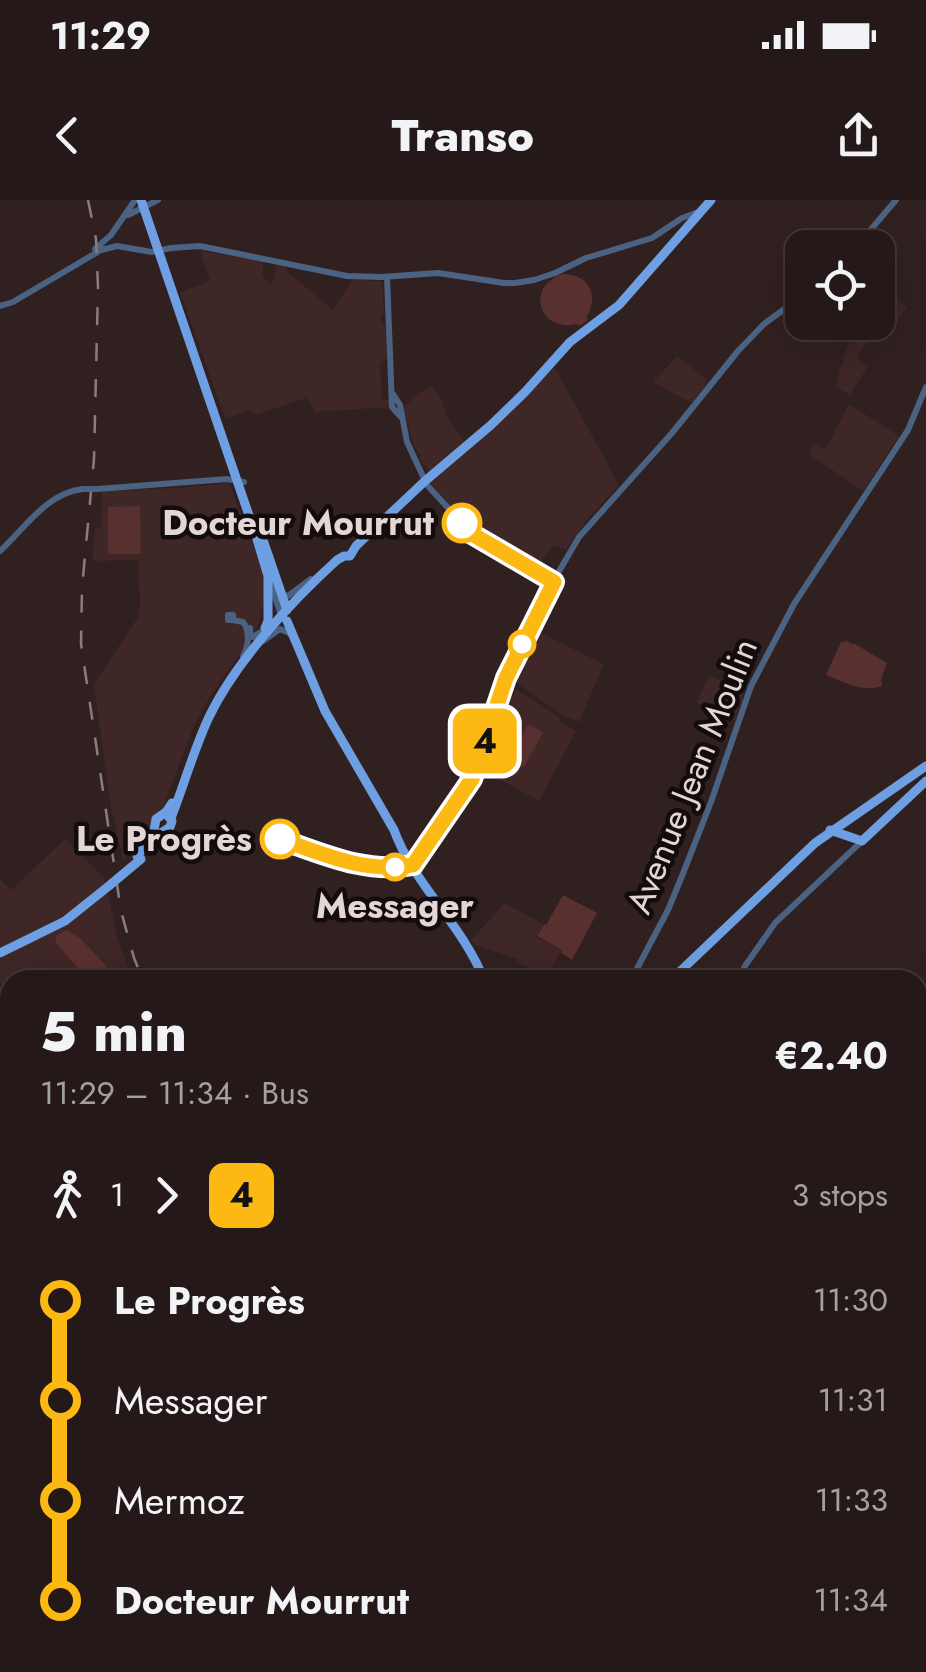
<!DOCTYPE html>
<html lang="en">
<head>
<meta charset="utf-8">
<style>
	body { margin:0; font-family:Jost,sans-serif; background:#2d2121; color:#f1f3f6; height:100vh; display:flex; flex-direction:column; font-size:38px; white-space:nowrap }
	* { box-sizing:border-box; margin:0 }
	p { font-size:32px; color:#a3a0a2 }
	.icon { flex:none; width:55px; height:55px; fill:none; stroke:currentColor; stroke-width:2; stroke-linecap:round; stroke-linejoin:round }
	.map { position:relative; flex:1; overflow:hidden }
	.sheet { position:absolute; left:0px; top:770px; width:928px; height:702px; display:flex; flex-direction:column; background:#251818; border-radius:30px 30px 0 0; box-shadow:0 10px 40px #0002,0 0 0 2px #423737 }
	.sheet>* { flex:none }
	.badge { padding:0 20px; border-radius:15px; font-size:35px; line-height:65px }
	.controls { position:absolute; left:785px; top:30px; display:grid; gap:20px }
	.controls a { display:grid; place-items:center; width:110px; height:110px; border-radius:20px; background:#251818; box-shadow:0 10px 40px #0002,0 0 0 2px #423737; font-size:50px }
	.map>.badge { position:absolute; translate:-50% -50%; box-shadow:0 0 0 5px #fff }
	.legs { display:flex; align-items:center; gap:15px; height:110px; padding:0 40px; font-size:32px }
	.legs p { margin-inline-start:auto }
	.head { display:flex; align-items:center; justify-content:space-between; height:170px; padding:0 40px }
	h1 { font-size:55px; font-weight:800; line-height:75px }
	ul { padding:0 40px; list-style:none }
	li { display:flex; align-items:center; gap:35px; height:100px; font-size:38px }
	li i { display:grid; place-items:center; width:15px; height:100%; margin:0 12px; background:currentColor }
	li i::after { content:''; width:25px; height:25px; margin:-12px; border:8px solid; border-radius:50%; background:#251818 }
	li p { margin-inline-start:auto }
	li:first-child i { background:linear-gradient(#0000 50%,currentColor 0) }
	li:last-child i { background:linear-gradient(currentColor 50%,#0000 0) }
	.status { display:flex; justify-content:space-between; align-items:center; height:70px; padding:0 50px; background:#251818; direction:ltr }
	.status svg { height:28px; fill:currentColor }
	header { display:flex; justify-content:space-between; align-items:center; height:130px; padding:0 40px; background:#251818; font-size:45px; font-weight:800 }
	.map>svg:first-child { display:block }
	.built { fill:#3e2726 }
	.green { fill:#58302f }
	.lines { fill:none; stroke-linecap:round; stroke-linejoin:round }
	.minor { stroke:#4b6383; stroke-width:6 }
	.major { stroke:#6d9fe2; stroke-width:9 }
	.highway { stroke:#87b7f8; stroke-width:11 }
	.rail { stroke:#8c7d7d; stroke-width:2.5; stroke-dasharray:18 18; stroke-linecap:butt }
	.minor-bridge { stroke:#4b6383; stroke-width:6 }
	.major-bridge { stroke:#6d9fe2; stroke-width:9 }
	.line-1-casing { stroke:#fff; stroke-width:22 }
	.line-1 { stroke:#fdb913; stroke-width:15 }
	.stop-1-dot { fill:#fff; stroke:#fdb913; stroke-width:5 }
	.labels { text-anchor:middle; stroke-width:9; stroke-linejoin:round; paint-order:stroke }
	.stop-label { font-size:35px; font-weight:bold; fill:#e3d7d6; stroke:#140c0c; text-anchor:end }
	.street-label { font-size:35px; fill:#e3d7d6; stroke:#140c0c }
</style>
</head>
<body>
<div class="status"><b>11:29</b><svg viewBox="0 0 49 12"><path d="M0 12V9h3v3zM5 12V6h3v6zM10 12V3h3v9zM15 12V0h3v12zM26 1h20v11H26zM47 4h2v5h-2z"/></svg></div>
<header><svg class="icon" aria-label="back" viewBox="0 0 24 24"><path d="M15 5l-7 7 7 7"/></svg>Transo<svg class="icon" aria-label="share" viewBox="0 0 24 24"><path d="M12 15V3M7 8l5-5 5 5M5 13v7h14v-7"/></svg></header>
<div class="map">
<svg width="926" height="1472" viewBox="0 0 926 1472">
	<rect width="100%" height="100%" fill="#312020"/>
	<!-- built -->
	<path class="built" d="M200 51 263 61 262 77 272 85 277 64 285 66 289 73 333 110 352 80 382 81 384 113 380 120 385 126 387 158 380 163 382 199 389 200V207L316 212 306 198 254 215 251 210 225 218 180 92 210 81Z
		M879 88 907 107 884 142 856 126 858 123 878 122Z
		M853 134 867 143 857 158 868 166 850 195 836 187 840 168 845 160 843 159Z
		M677 156 707 180V183L691 203 653 182Z
		M555 168 619 285 586 321 566 350 558 346H553L537 367 475 331 429 282 523 199 552 169Z
		M431 186 442 200 448 220 465 241 430 271 419 259 421 256 414 247 403 207 422 191Z
		M849 204 899 236 863 291 809 254 813 244 825 250Z
		M229 283 267 382V390L257 429 210 497 194 526 161 612 143 638 123 660 110 602 94 484 138 417 140 407 138 360 92 361 95 328 101 327 102 290 181 288Z
		M535 430 604 464 579 522 564 516 511 479Z
		M709 476 745 490 735 521 698 504 697 501Z
		M516 489 559 517V521L576 531 539 601 484 571 482 567 505 493 513 496Z
		M65 639 104 678 118 739 128 769 123 770 121 766 106 780H10V788L0 784V679L11 690Z
		M505 703 543 724 536 737 561 750 549 774 518 763 515 758 475 745 471 740Z
		M0 926 10 934V1038L0 1032Z
		M569 1464V1462L653 1463 648 1472H565Z"/>
	<!-- green -->
	<path class="green" d="M562 74C589 74 600 95 586 118L588 120 579 126 577 124C539 133 525 87 562 74Z
		M140 306 141 354H108V307Z
		M848 441 851 444H855L887 463 881 480 882 486C863 493 844 482 826 475L841 442Z
		M528 524 543 532 524 567 510 560Z
		M563 695 597 713 572 760 561 753 562 750 537 736 544 724 546 725Z
		M67 730 80 738 107 767 95 780H88L57 744 55 736Z
		M918 1453 926 1454V1472C900 1472 845 1472 826 1463L918 1462Z"/>
	<g class="lines">
		<!-- minor -->
		<path class="minor" d="M128 15 158 0
			M855 48 896 0
			M95 49 111 35 135 0
			M387 77 392 207 400 216
			M0 106 13 102 101 50 117 46 152 52 171 48 200 46 347 76 382 77 438 73 504 83H515L534 80 555 73 586 58 652 38 682 18 701 11
			M393 194 400 205 407 242 427 285 472 334 554 381
			M97 289 227 279 244 282
			M0 351C24 329 48 292 83 289
			M270 382 282 418
			M281 394 288 396 311 379
			M233 420H228V415H233V420L243 422C250 431 249 446 243 456
			M250 428V433L253 437 264 430
			M263 441 280 429 289 433
			M437 633 474 573 505 478 558 373 579 337 672 233 738 151 764 124 802 96
			M631 780 668 710 682 676 711 602 751 486 794 404 908 230 926 187
			M738 780 745 766 775 723 862 641
			M782 1462 789 1471 798 1472"/>
		<!-- major -->
		<path class="major" d="M141 0 256 336 268 376V421L265 428
			M262 337 287 410
			M287 421 325 511 394 630C413 683 464 727 484 780
			M171 618C184 585 194 549 209 517 236 461 291 402 337 360L344 356H350L356 346 425 281 491 225 525 192 570 142 619 105 711 0
			M830 630 862 641 926 581
			M155 641 161 633 170 627 172 621 168 616
			M137 656 153 636 156 619 166 612 172 603
			M0 753 65 721 110 685
			M671 780 815 643 926 566
			M281 1472 289 1462"/>
		<!-- highway -->
		<path class="highway" d="M0 901 10 913
			M0 914 10 925
			M918 1248 926 1246"/>
		<!-- rail -->
		<path class="rail" d="M88 0 96 39 98 87 94 259 82 388 81 444 121 711 134 758 143 780
			M815 1462 825 1472"/>
		<!-- minor-bridge -->
		<path class="minor-bridge" d="M83 289H97"/>
		<!-- major-bridge -->
		<path class="major-bridge" d="M110 685 141 659"/>
	</g>
	<g class="lines">
		<defs>
			<path id="line-1" d="M280 639C323 654 366 674 413 665L472 579 506 478 554 382 472 334 462 323"/>
		</defs>
		<!-- line-1 casing -->
		<use href="#line-1" class="line-1-casing"/>
		<!-- line-1 -->
		<use href="#line-1" class="line-1"/>
	</g>
	<!-- markers -->
	<g class="stop-1-dot">
		<circle cx="462" cy="323" r="18"/>
		<circle cx="522" cy="444" r="12"/>
		<circle cx="280" cy="639" r="18"/>
		<circle cx="395" cy="667" r="12"/>
	</g>
	<g class="labels">
		<!-- stop labels -->
		<g class="stop-label">
			<text x="434" y="335">Docteur Mourrut</text>
			<text x="252" y="651">Le Progrès</text>
			<text x="395" y="718" text-anchor="middle">Messager</text>
		</g>
		<!-- street labels -->
		<g class="street-label">
			<text transform="translate(692 576) rotate(-68)" y="12">Avenue Jean Moulin</text>
		</g>
	</g>
</svg>
<div class="controls">
<a><svg class="icon" aria-label="locate" viewBox="0 0 24 24"><circle cx="12" cy="12" r="6"/><path d="M12 2v4M12 18v4M2 12h4M18 12h4"/></svg></a>
</div>
<b class="badge" style="left:485px;top:541px;background:#fdb913;color:#111">4</b>
<section class="sheet">
<div class="head"><div><h1>5 min</h1><p>11:29 – 11:34 · Bus</p></div><b>€2.40</b></div>
<div class="legs"><svg class="icon" aria-label="walk" viewBox="0 0 24 24"><circle cx="13" cy="4" r="2"/><path d="M13 8l-2 6 4 7M11 14l-3 7M7 12l3-4h3l4 4"/></svg>1<svg class="icon" aria-label="forward" viewBox="0 0 24 24"><path d="M9 5l7 7-7 7"/></svg><b class="badge" style="background:#fdb913;color:#111">4</b><p>3 stops</p></div>
<ul>
<li><i style="color:#fdb913"></i><b>Le Progrès</b><p>11:30</p></li>
<li><i style="color:#fdb913"></i><span>Messager</span><p>11:31</p></li>
<li><i style="color:#fdb913"></i><span>Mermoz</span><p>11:33</p></li>
<li><i style="color:#fdb913"></i><b>Docteur Mourrut</b><p>11:34</p></li>
</ul>
</section>
</div>
</body>
</html>
